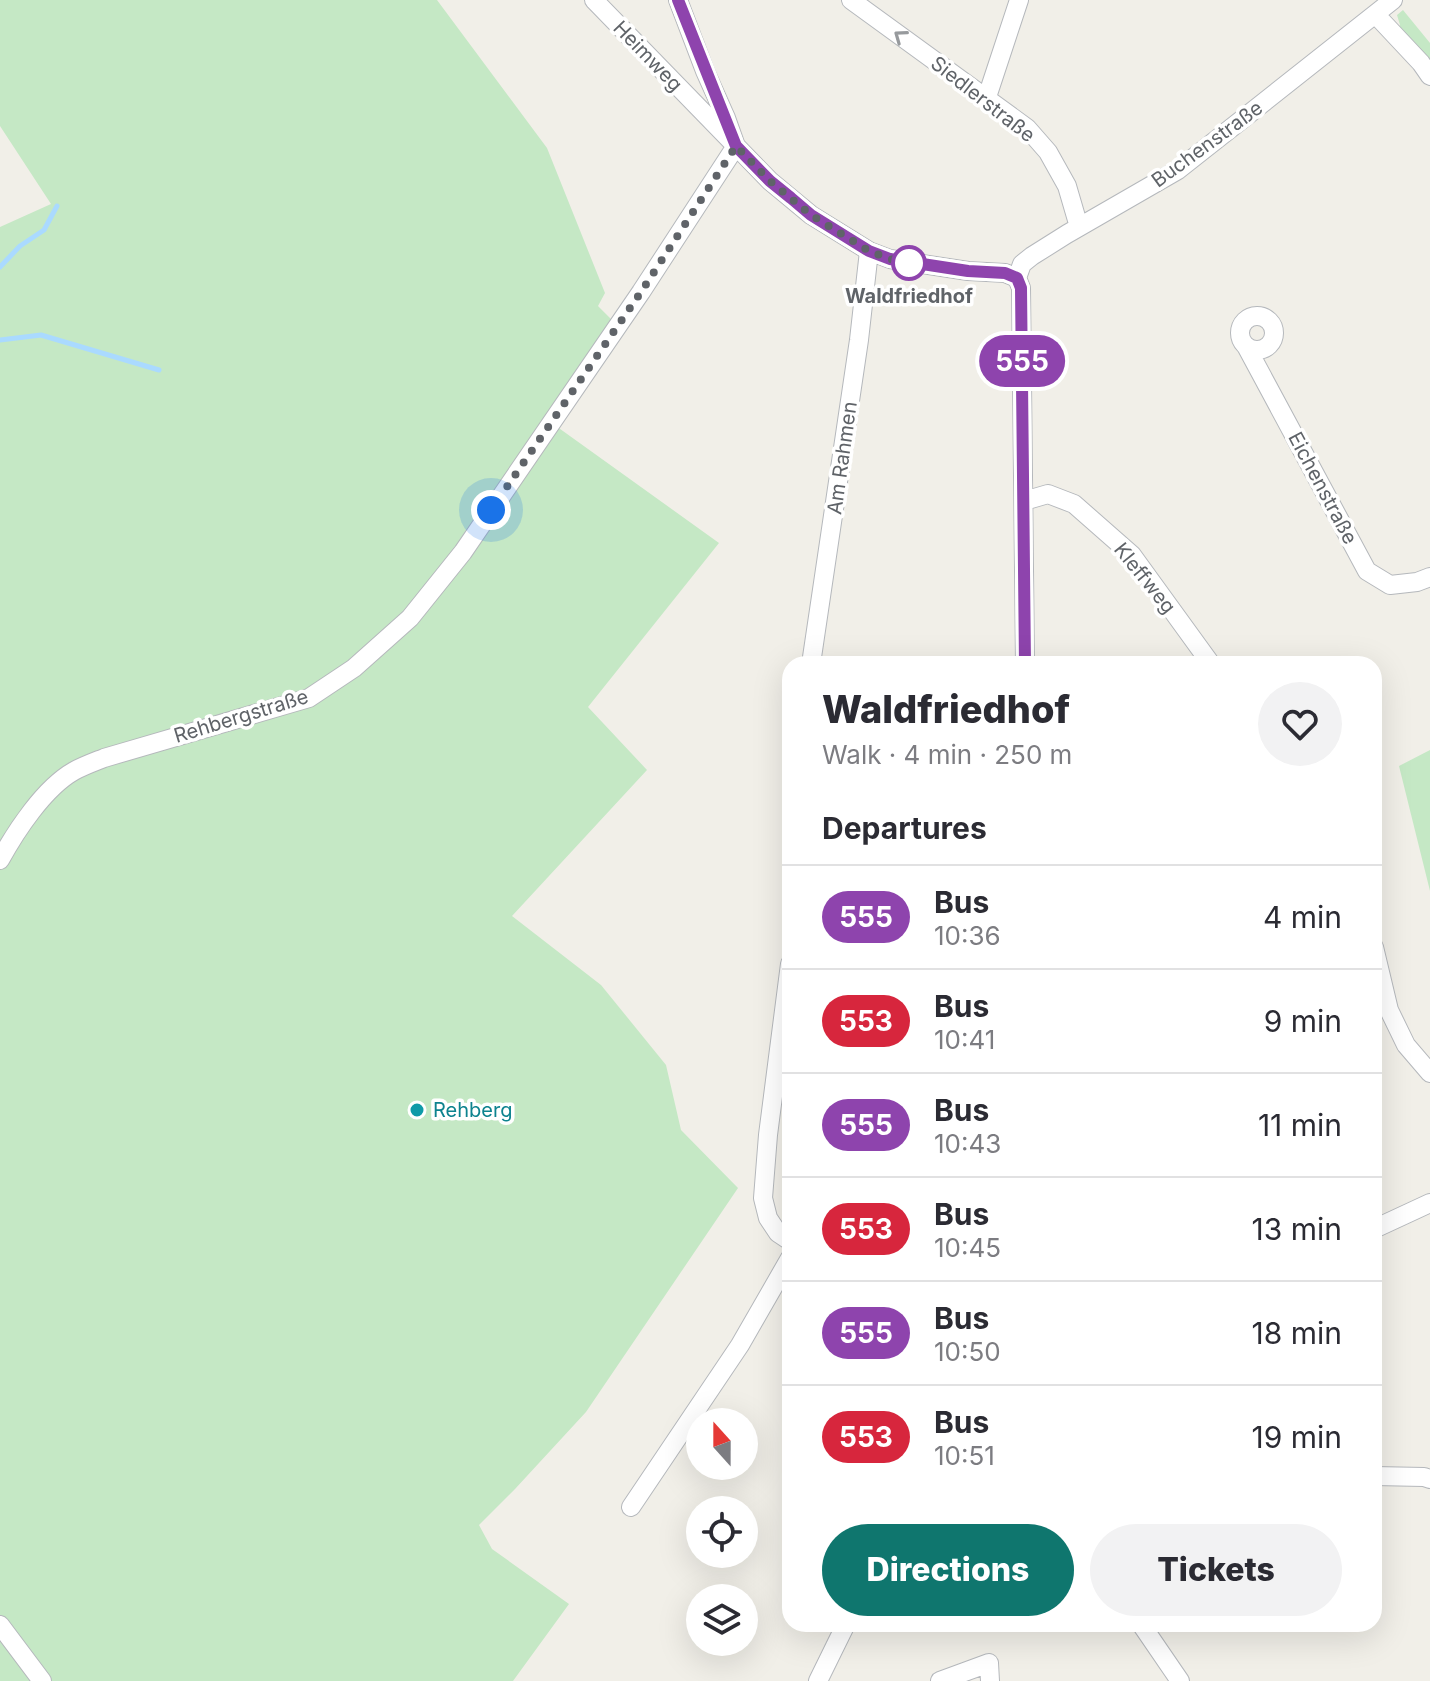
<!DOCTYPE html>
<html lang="en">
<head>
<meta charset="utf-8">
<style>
	body { margin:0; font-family:Inter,sans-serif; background:#f2f2f3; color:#2b2b33; height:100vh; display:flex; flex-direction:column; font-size:30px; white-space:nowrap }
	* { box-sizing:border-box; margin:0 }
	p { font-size:26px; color:#7c7c81 }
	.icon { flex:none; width:44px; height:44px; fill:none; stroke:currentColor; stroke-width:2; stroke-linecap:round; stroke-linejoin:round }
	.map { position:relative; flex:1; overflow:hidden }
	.drawer { position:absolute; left:782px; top:656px; width:600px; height:976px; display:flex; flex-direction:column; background:#fff; border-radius:24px; box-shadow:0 8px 32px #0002 }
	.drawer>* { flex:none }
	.badge { padding:0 16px; border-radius:26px; font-size:28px; line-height:52px }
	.needle { width:52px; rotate:339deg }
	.controls { position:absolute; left:686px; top:1408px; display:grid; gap:16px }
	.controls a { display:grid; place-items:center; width:72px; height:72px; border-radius:50%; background:#fff; box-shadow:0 8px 32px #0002; font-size:40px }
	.you { position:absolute; width:40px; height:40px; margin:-20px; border:6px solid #fff; border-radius:50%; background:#1a73e8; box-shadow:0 0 0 12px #1a73e833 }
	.map>.badge { position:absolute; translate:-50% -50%; box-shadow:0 0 0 4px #fff }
	h2 { padding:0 40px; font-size:30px; line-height:72px }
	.round { display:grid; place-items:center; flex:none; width:84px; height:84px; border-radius:42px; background:#f2f2f3 }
	.head { display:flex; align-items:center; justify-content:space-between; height:136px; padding:0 40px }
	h1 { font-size:38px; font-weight:800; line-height:60px }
	.cta { display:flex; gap:16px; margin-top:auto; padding:16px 40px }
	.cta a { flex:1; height:92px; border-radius:48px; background:#0f766e; color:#fff; font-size:32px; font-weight:800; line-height:92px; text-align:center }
	.cta a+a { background:#f2f2f3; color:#2b2b33 }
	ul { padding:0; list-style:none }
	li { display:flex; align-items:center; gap:24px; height:104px; padding:0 40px; border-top:2px solid #e1e1e2 }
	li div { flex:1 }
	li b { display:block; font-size:30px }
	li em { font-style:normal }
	li .badge { min-width:88px; font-weight:700; text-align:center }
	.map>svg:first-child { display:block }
	.green { fill:#c5e8c5 }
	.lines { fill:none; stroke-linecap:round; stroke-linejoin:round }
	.stream { stroke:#aadaff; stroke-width:5 }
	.minor-casing { stroke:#b5b8bc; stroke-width:20 }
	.minor { stroke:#fff; stroke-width:18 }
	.oneway { stroke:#979a9d }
	.line-casing { stroke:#fff; stroke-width:18 }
	.line { stroke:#8e44ad; stroke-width:12 }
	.walk { stroke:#5f6368; stroke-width:8; stroke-dasharray:0 14.4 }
	.stop-dot { fill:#fff; stroke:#8e44ad; stroke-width:4 }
	.culture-dot { fill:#0f9aa8; stroke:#fff; stroke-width:3 }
	.labels { text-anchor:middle; stroke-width:7; stroke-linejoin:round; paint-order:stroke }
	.street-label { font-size:20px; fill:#5f6368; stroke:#fff }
	.stop-label { font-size:20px; font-weight:bold; fill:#5f6368; stroke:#fff }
	.culture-label { font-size:20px; fill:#0d838f; stroke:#fff; text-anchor:start }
</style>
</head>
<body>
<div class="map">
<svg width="1430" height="1681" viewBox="0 0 1430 1681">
	<rect width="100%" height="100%" fill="#f1efe8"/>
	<!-- green -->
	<path class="green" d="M0 0H437L547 148 605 293 598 306 613 321 549 421 719 543 588 707 647 770 512 916 601 985 666 1065 681 1130 738 1188 586 1412 515 1489 479 1525 492 1549 569 1604 513 1681H0V227L51 204 0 126Z
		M1403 10 1430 43V66L1398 28 1400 25 1397 15Z
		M1430 750V891L1399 766Z"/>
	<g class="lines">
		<!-- stream -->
		<path class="stream" d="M0 267 20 246 44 230 57 206
			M0 340 41 335 159 370"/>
		<defs>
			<path id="minor" d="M678 0 705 71 726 118 736 146 770 181 811 215 869 251 890 259 968 271 1005 273 1017 278
				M851 0 1027 128 1048 152 1067 186 1079 227
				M1376 15 1421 63 1430 76
				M987 97 1019 0
				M1017 278 1022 264 1032 256 1067 234 1178 170 1393 0
				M1017 278 1021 288 1025 664
				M1240 333a17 17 0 1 1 34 0a17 17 0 1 1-34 0Z
				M1246 346 1367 571 1390 585 1417 582 1430 577
				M1024 501 1048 494 1074 504 1132 555 1211 664
				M811 664 859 340 869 251
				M0 860C16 831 44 788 74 771 83 766 94 762 104 758L309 698 354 668 410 618 463 552 641 292 736 146 594 0
				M1374 947 1389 1010 1406 1045 1430 1073
				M790 964 768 1135 763 1198 768 1218 778 1233 790 1241
				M1374 1229 1430 1203
				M1374 1476 1424 1477 1430 1479
				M631 1507 740 1345 790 1258
				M1141 1624 1180 1681
				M0 1625 42 1681
				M818 1681 846 1624
				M940 1681 989 1663 990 1681"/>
		</defs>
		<!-- minor casing -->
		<use href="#minor" class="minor-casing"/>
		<!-- minor -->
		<use href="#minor" class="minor"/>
	</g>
	<!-- one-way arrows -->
	<defs><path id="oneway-chevron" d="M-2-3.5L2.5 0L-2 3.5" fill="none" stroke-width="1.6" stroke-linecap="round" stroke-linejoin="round" transform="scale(2)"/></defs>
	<use class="oneway" href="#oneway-chevron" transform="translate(900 36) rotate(-144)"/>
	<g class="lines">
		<defs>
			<path id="line" d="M678 0 736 146 770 181 791 198 811 215 869 251 890 259 968 271 1005 273 1017 278 1021 288 1025 664"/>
		</defs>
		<!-- line casing -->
		<use href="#line" class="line-casing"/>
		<!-- line -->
		<use href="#line" class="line"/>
		<!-- walk -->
		<path class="walk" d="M491 510 641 292 736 146 770 181 811 215 869 251 890 259 909 263"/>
	</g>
	<!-- markers -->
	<circle class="stop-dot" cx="909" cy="263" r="16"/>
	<circle class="culture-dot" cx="417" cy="1110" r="8"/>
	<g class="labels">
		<!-- street labels -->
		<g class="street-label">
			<text transform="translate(648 56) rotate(46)" y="7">Heimweg</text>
			<text transform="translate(983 99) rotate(38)" y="7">Siedlerstraße</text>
			<text transform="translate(1207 144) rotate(-36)" y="7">Buchenstraße</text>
			<text transform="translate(842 458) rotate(-82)" y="7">Am Rahmen</text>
			<text transform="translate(1323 488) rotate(62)" y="7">Eichenstraße</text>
			<text transform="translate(1145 578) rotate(51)" y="7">Kleffweg</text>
			<text transform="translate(241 716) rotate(-17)" y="7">Rehbergstraße</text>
		</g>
		<!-- stop labels -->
		<g class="stop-label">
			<text x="909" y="303">Waldfriedhof</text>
		</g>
		<!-- culture labels -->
		<g class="culture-label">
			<text x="433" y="1117">Rehberg</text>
		</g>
	</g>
</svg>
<div class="controls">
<a><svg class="needle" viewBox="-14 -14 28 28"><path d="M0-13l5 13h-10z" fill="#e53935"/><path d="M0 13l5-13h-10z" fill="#7c7c81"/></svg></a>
<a><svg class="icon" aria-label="locate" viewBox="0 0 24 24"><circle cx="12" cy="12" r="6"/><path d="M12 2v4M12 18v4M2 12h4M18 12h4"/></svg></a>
<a><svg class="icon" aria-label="layers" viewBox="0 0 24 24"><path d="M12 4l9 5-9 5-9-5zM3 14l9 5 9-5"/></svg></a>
</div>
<div class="you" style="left:491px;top:510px"></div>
<b class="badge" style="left:1022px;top:361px;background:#8e44ad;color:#fff">555</b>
<section class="drawer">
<div class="head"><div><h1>Waldfriedhof</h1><p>Walk · 4 min · 250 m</p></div><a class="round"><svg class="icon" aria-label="heart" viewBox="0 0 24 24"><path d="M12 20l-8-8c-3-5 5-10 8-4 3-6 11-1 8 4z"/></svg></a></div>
<h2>Departures</h2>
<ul>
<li><span class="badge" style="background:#8e44ad;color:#fff">555</span><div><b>Bus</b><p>10:36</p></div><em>4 min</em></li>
<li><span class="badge" style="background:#d7263d;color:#fff">553</span><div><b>Bus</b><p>10:41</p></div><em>9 min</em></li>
<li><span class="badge" style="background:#8e44ad;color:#fff">555</span><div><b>Bus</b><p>10:43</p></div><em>11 min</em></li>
<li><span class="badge" style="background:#d7263d;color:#fff">553</span><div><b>Bus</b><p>10:45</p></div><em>13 min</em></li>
<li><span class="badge" style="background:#8e44ad;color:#fff">555</span><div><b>Bus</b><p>10:50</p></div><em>18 min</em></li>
<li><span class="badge" style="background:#d7263d;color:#fff">553</span><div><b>Bus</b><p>10:51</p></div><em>19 min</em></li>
</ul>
<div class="cta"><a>Directions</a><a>Tickets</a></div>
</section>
</div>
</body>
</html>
